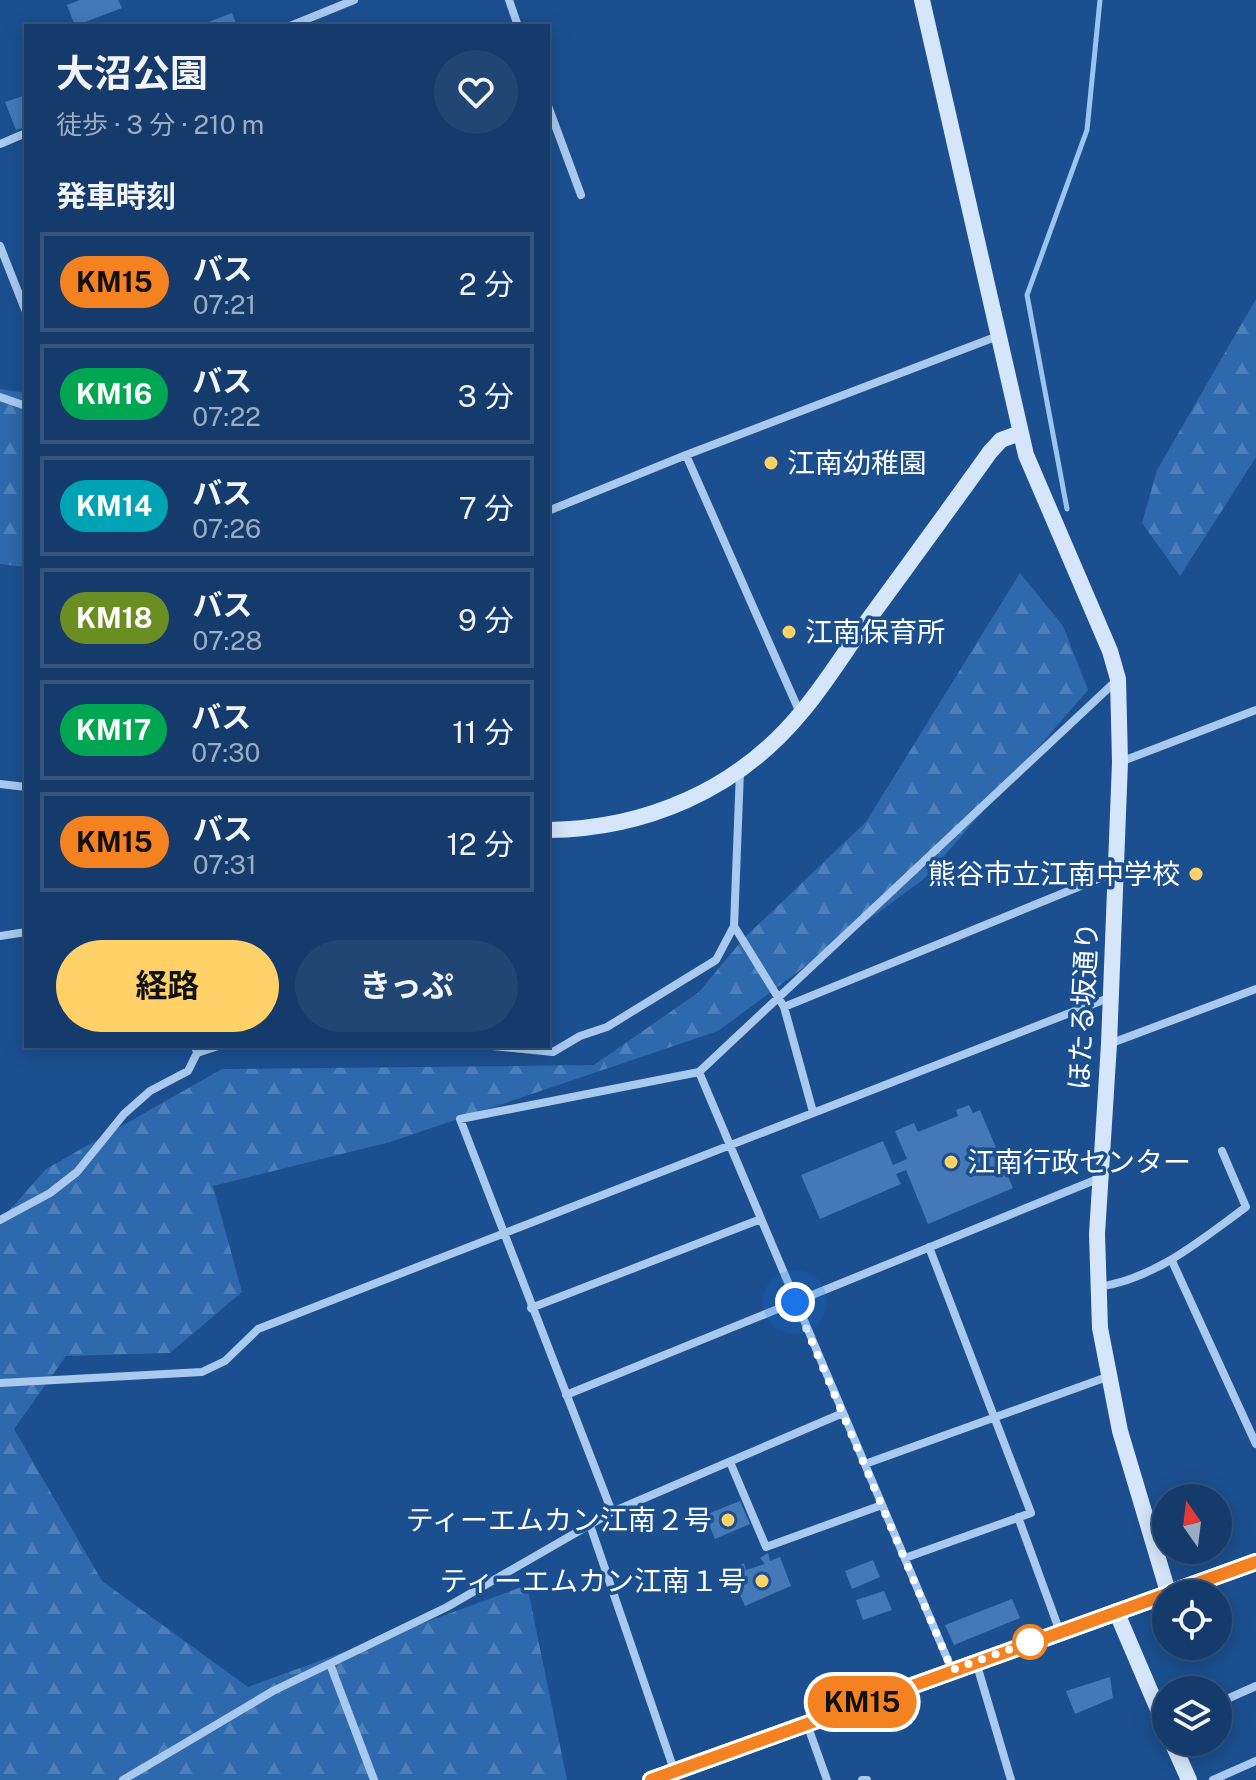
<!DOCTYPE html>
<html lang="ja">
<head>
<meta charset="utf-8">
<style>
	body { margin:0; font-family:"Public Sans","Noto Sans JP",sans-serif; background:#214673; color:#f1f3f6; height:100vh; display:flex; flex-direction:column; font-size:30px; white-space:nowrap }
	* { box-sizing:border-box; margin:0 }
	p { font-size:26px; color:#9dadc1 }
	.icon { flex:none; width:44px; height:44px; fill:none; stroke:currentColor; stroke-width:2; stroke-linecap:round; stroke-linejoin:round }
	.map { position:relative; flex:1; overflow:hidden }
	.drawer { position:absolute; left:24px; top:24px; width:526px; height:1024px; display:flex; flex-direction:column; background:#143b6b; border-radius:0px; box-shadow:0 4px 20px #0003,0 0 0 2px #33557e }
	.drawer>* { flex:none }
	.badge { padding:0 16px; border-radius:26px; font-size:28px; line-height:52px }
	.needle { width:52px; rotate:346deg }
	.fabs { position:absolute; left:1152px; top:1484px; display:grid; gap:16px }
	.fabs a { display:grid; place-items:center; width:80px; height:80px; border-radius:50%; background:#143b6b; box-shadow:0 4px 20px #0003,0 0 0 2px #33557e; font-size:40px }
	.you { position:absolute; width:40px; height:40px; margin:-20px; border:6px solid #fff; border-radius:50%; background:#1a73e8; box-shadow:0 0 0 12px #1a73e833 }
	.map>.badge { position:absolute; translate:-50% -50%; box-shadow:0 0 0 4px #fff }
	h2 { padding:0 32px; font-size:30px; line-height:72px }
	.round { display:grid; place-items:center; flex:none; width:84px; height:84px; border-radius:42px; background:#214673 }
	.overview { display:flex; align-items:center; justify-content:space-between; height:136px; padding:0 32px }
	h1 { font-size:38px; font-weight:700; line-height:60px }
	.primary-button { display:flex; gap:16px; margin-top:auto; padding:16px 32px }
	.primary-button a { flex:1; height:92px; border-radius:48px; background:#ffd166; color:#111; font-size:32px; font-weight:700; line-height:92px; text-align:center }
	.primary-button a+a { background:#214673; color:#f1f3f6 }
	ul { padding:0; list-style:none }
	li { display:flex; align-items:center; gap:24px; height:100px; margin:0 16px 12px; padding:0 16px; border:4px solid #33557e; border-radius:0px }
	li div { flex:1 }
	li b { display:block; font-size:30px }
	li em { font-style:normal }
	li .badge { min-width:88px; font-weight:700; text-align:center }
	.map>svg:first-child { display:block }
	.forest { fill:url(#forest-firs) }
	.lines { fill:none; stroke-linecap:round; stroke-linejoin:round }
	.stream { stroke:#9cc4f0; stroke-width:5 }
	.building { fill:#4478b7 }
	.street { stroke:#a9c9ee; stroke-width:8 }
	.secondary { stroke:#d6e6fa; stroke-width:16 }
	.primary { stroke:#f0f6ff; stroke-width:18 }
	.line-casing { stroke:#fff; stroke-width:18 }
	.line { stroke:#f58220; stroke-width:12 }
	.walk { stroke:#fff; stroke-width:8; stroke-dasharray:0 14.4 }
	.poi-dot { fill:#ffd166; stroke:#1b4f8f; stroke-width:3 }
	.stop-dot { fill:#fff; stroke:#f58220; stroke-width:4 }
	.labels { text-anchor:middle; stroke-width:7; stroke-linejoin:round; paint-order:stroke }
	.poi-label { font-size:28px; fill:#fff; stroke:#1b4f8f; text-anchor:start }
	.street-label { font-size:28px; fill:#fff; stroke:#1b4f8f }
</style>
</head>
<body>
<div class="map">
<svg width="1256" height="1780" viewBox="0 0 1256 1780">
	<defs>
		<pattern id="forest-firs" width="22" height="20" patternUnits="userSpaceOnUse" patternTransform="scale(2)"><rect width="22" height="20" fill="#2e69ad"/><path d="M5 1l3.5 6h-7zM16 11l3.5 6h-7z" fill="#4d80b9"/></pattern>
	</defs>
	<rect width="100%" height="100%" fill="#1b4f8f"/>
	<!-- forest -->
	<path class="forest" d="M1256 299V457L1180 576 1142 523 1157 470Z
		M0 389 26 393V567L0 564Z
		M1020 573 1063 626 1088 690 925 878 718 1031 390 1142 213 1186 242 1292 170 1353 66 1356 14 1429 102 1581 248 1687 527 1585 567 1780H0V1221L46 1169 222 1069 594 1065 699 992 744 938 866 822Z"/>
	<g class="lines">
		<!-- stream -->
		<path class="stream" d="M1067 509 1027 295 1087 130 1100 0"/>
	</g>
	<!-- building -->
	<path class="building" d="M80 0H118L122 8 75 26 67 5Z
		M232 13 237 26H198Z
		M26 95V126L16 130 5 102Z
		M969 1105 973 1113 980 1110 1013 1188 928 1224 906 1170 896 1174 901 1184 820 1219 801 1175 883 1141 893 1165 907 1159 895 1131 914 1123 918 1132 958 1116 956 1110Z
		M740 1501 750 1524 715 1539 705 1515Z
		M768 1553 770 1561 780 1557 791 1586 745 1606 732 1576 739 1575 736 1567 744 1563 746 1570 765 1564 760 1558Z
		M873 1560 880 1577 852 1589 845 1571Z
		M884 1591 892 1610 863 1620 856 1600Z
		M1012 1599 1020 1618 954 1645 945 1625Z
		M1110 1677 1113 1698 1075 1714 1066 1691Z"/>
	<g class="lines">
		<!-- street -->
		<path class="street" d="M509 0 518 26
			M290 26 354 0
			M548 106 581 195
			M0 144 26 133
			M0 246 26 312
			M0 397 26 406
			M686 455 800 713
			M548 511 686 455 998 336
			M1120 762 1256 710
			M0 784 26 787
			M734 926 784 1007 813 1112
			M0 936 26 932
			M784 1007 1115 872
			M1109 1044 1256 989
			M492 1046 553 1052 580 1036 607 1027 716 960 734 926 740 771
			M197 1053 218 1046
			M699 1072 1116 681
			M0 1220 50 1193 77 1172 124 1114 150 1091 188 1071 197 1053 195 1046
			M1172 1261 1256 1444
			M1098 1287C1155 1279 1201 1240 1246 1207L1222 1151
			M531 1308 761 1219
			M0 1383 202 1372 225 1361 258 1329 1111 997
			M566 1395 1100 1178
			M730 1462 766 1547 882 1505
			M865 1464 1107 1377
			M612 1512 460 1119 699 1072 952 1670
			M1018 1517 1060 1632
			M590 1525 674 1770
			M905 1558 1031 1513 929 1247
			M976 1662 1011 1780
			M330 1664 374 1780
			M1218 1703 1256 1686
			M807 1724 827 1780
			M123 1780 273 1691 447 1607 612 1512 843 1413
			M862 1780H867
			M1213 1780 1256 1761"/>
		<!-- secondary -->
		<path class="secondary" d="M922 0 1026 455 1110 651 1118 679 1120 762 1109 1044 1097 1234 1100 1328 1120 1431 1168 1592
			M548 830C645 829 737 790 800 714 825 685 845 651 868 620 909 564 950 508 990 452L1001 440 1020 433
			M1116 1611 1166 1728
			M1172 1742 1189 1780"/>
		<!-- primary -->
		<path class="primary" d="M651 1780 1256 1562"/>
	</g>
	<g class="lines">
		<defs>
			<path id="line" d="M651 1780 1256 1562"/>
		</defs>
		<!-- line casing -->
		<use href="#line" class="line-casing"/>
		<!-- line -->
		<use href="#line" class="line"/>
		<!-- walk -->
		<path class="walk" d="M795 1302 952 1670 1030 1642"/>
	</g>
	<!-- markers -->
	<g class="poi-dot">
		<circle cx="771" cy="463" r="8"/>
		<circle cx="789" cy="632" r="8"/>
		<circle cx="1196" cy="874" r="8"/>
		<circle cx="951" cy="1162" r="8"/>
		<circle cx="728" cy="1520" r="8"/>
		<circle cx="762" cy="1581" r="8"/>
	</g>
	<circle class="stop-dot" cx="1030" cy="1642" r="16"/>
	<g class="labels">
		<!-- poi labels -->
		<g class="poi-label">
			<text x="787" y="473">江南幼稚園</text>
			<text x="805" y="642">江南保育所</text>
			<text x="1180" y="884" text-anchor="end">熊谷市立江南中学校</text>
			<text x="967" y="1172">江南行政センター</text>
			<text x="712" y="1530" text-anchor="end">ティーエムカン江南２号</text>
			<text x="746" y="1591" text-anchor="end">ティーエムカン江南１号</text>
		</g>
		<!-- street labels -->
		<g class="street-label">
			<text transform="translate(1083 1006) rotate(-87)" y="10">ほたる坂通り</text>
		</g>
	</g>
</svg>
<div class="fabs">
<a><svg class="needle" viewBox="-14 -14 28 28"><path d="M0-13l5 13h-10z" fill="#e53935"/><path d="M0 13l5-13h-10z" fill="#9dadc1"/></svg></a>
<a><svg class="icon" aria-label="locate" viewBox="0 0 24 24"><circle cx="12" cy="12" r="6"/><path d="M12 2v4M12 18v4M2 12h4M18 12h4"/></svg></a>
<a><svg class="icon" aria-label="layers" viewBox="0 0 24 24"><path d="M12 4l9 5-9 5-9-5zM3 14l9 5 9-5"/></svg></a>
</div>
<div class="you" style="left:795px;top:1302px"></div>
<b class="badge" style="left:862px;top:1702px;background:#f58220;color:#111">KM15</b>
<section class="drawer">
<div class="overview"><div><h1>大沼公園</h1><p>徒歩 · 3 分 · 210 m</p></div><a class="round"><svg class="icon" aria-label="heart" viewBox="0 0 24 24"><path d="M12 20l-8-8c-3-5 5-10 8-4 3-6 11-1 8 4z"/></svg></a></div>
<h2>発車時刻</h2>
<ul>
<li><span class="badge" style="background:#f58220;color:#111">KM15</span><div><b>バス</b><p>07:21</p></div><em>2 分</em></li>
<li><span class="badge" style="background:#00a651;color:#fff">KM16</span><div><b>バス</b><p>07:22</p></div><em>3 分</em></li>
<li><span class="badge" style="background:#00a3b4;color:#fff">KM14</span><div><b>バス</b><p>07:26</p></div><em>7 分</em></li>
<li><span class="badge" style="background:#6b8e23;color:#fff">KM18</span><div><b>バス</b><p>07:28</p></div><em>9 分</em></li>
<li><span class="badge" style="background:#00a651;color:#fff">KM17</span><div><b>バス</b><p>07:30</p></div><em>11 分</em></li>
<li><span class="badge" style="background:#f58220;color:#111">KM15</span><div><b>バス</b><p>07:31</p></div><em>12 分</em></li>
</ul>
<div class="primary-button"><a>経路</a><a>きっぷ</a></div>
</section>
</div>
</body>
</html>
